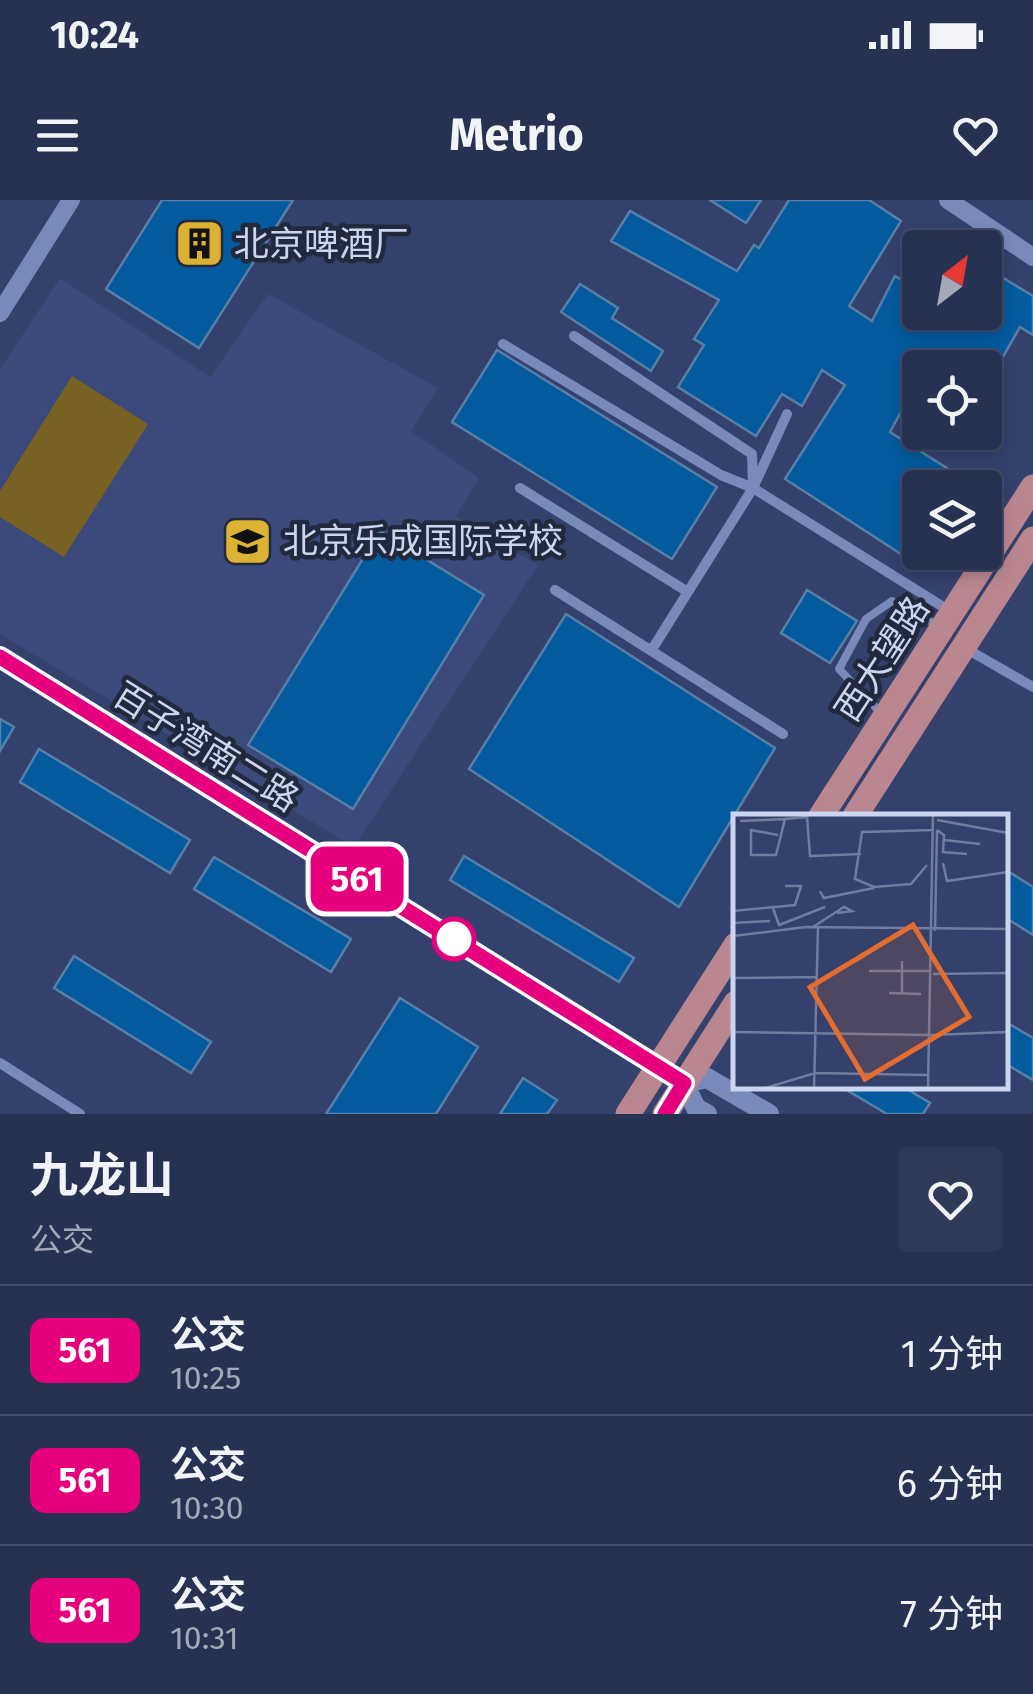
<!DOCTYPE html>
<html lang="zh">
<head>
<meta charset="utf-8">
<style>
	body { margin:0; font-family:"Fira Sans","Noto Sans SC",sans-serif; background:#2f3958; color:#f1f3f6; height:100vh; display:flex; flex-direction:column; font-size:38px; white-space:nowrap }
	* { box-sizing:border-box; margin:0 }
	p { font-size:32px; color:#a4a9b7 }
	.icon { flex:none; width:55px; height:55px; fill:none; stroke:currentColor; stroke-width:2; stroke-linecap:round; stroke-linejoin:round }
	.map { position:relative; height:914px; overflow:hidden }
	.side { display:flex; flex-direction:column; background:#273151; flex:1 }
	.side>* { flex:none }
	.badge { padding:0 20px; border-radius:15px; font-size:35px; line-height:65px }
	.needle { width:65px; rotate:31deg }
	.buttons { position:absolute; left:902px; top:30px; display:grid; gap:20px }
	.buttons a { display:grid; place-items:center; width:100px; height:100px; border-radius:10px; background:#273151; box-shadow:0 5px 15px #0003,0 0 0 2px #434c68; font-size:50px }
	.map>.badge { position:absolute; translate:-50% -50%; box-shadow:0 0 0 5px #fff }
	.round { display:grid; place-items:center; flex:none; width:105px; height:105px; border-radius:10px; background:#2f3958 }
	.summary { display:flex; align-items:center; justify-content:space-between; height:170px; padding:0 30px }
	h1 { font-size:48px; font-weight:700; line-height:75px }
	ul { padding:0; list-style:none }
	li { display:flex; align-items:center; gap:30px; height:130px; padding:0 30px; border-top:2px solid #434c68 }
	li div { flex:1 }
	li b { display:block; font-size:38px }
	li em { font-style:normal }
	li .badge { min-width:110px; font-weight:700; text-align:center }
	.status { display:flex; justify-content:space-between; align-items:center; height:70px; padding:0 50px; background:#273151; direction:ltr }
	.status svg { height:28px; fill:currentColor }
	header { display:flex; justify-content:space-between; align-items:center; height:130px; padding:0 30px; background:#273151; font-size:45px; font-weight:700 }
	.map>svg:first-child { display:block }
	.built { fill:#3b4a7b }
	.green { fill:#776224 }
	.building { fill:#035a9d; stroke:#587fa7; stroke-width:2.5 }
	.lines { fill:none; stroke-linecap:round; stroke-linejoin:round }
	.service { stroke:#7989ba; stroke-width:8 }
	.minor { stroke:#7989ba; stroke-width:10 }
	.tertiary { stroke:#7989ba; stroke-width:18 }
	.secondary { stroke:#7989ba; stroke-width:20 }
	.primary { stroke:#ba8791; stroke-width:25 }
	.line-casing { stroke:#fff; stroke-width:22 }
	.line { stroke:#e6007e; stroke-width:15 }
	.stop-dot { fill:#fff; stroke:#e6007e; stroke-width:5 }
	.labels { text-anchor:middle; stroke-width:9; stroke-linejoin:round; paint-order:stroke }
	.poi-label { font-size:35px; fill:#cbd5ef; stroke:#23293d; text-anchor:start }
	.street-label { font-size:35px; fill:#cbd5ef; stroke:#23293d }
	.inset-road { fill:none; stroke:#707ca0; stroke-width:2.5 }
	.view { fill:#e46c2e; fill-opacity:0.15; stroke:#e46c2e; stroke-width:5 }
	.inset-edge { fill:none; stroke:#cbd5ef; stroke-width:5 }
</style>
</head>
<body>
<div class="status"><b>10:24</b><svg viewBox="0 0 49 12"><path d="M0 12V9h3v3zM5 12V6h3v6zM10 12V3h3v9zM15 12V0h3v12zM26 1h20v11H26zM47 4h2v5h-2z"/></svg></div>
<header><svg class="icon" aria-label="menu" viewBox="0 0 24 24"><path d="M4 6h16M4 12h16M4 18h16"/></svg>Metrio<svg class="icon" aria-label="heart" viewBox="0 0 24 24"><path d="M12 20l-8-8c-3-5 5-10 8-4 3-6 11-1 8 4z"/></svg></header>
<div class="map">
<svg width="1033" height="914" viewBox="0 0 1033 914">
	<rect width="100%" height="100%" fill="#34416c"/>
	<!-- built -->
	<path class="built" d="M60 78 210 177 268 94 438 188 411 231 479 278 456 316 538 365 354 647 0 434V169Z"/>
	<!-- green -->
	<path class="green" d="M72 176 148 224 64 357 0 317V291Z"/>
	<!-- building -->
	<path class="building" d="M162 0H293L199 148 106 89Z
		M710 0H761L746 23Z
		M789 0H869L901 21 849 106 872 121 895 76 920 90V112H957L985 129V67L1033 96V135L1020 127 985 188V168H920V209L907 201 890 232 953 272 943 288H920V324L901 354 785 279 845 185 822 170 802 206 782 194 756 236 678 187 704 145 694 139 719 100 611 41 630 11 737 71 754 45 759 48Z
		M580 84 618 108 612 118 663 151 651 171 561 112Z
		M497 150 717 287 672 359 452 222Z
		M380 331 484 395 353 609 248 545Z
		M807 390 857 421 830 463 781 433Z
		M566 414 775 548 679 707 469 569Z
		M0 519 14 527 0 551Z
		M39 549 190 640 170 673 20 582Z
		M464 656 634 758 619 782 450 680Z
		M214 657 351 739 331 772 194 689Z
		M1006 670 1033 687V735L1006 718Z
		M74 756 211 842 191 873 54 788Z
		M400 798 478 847 436 914H326Z
		M1006 822 1033 838V880L1006 864Z
		M523 878 557 900 547 914H500Z
		M840 886H902L930 903 923 914H887Z"/>
	<g class="lines">
		<!-- service -->
		<path class="service" d="M880 512 839 469 866 419 892 401 939 426"/>
		<!-- minor -->
		<path class="minor" d="M574 136 752 254 753 287
			M503 144 721 275 753 288 953 413
			M520 288 688 392
			M555 390 783 534
			M965 448 1033 487
			M651 451 753 288 787 214
			M0 863 80 914"/>
		<!-- tertiary -->
		<path class="tertiary" d="M948 0 1033 57
			M0 113 71 0
			M0 457 684 883"/>
		<!-- secondary -->
		<path class="secondary" d="M707 914 696 908 684 883 707 878 769 914"/>
		<!-- primary -->
		<path class="primary" d="M821 616 1033 287
			M855 616 1033 339
			M628 914 736 745
			M665 914 736 803"/>
	</g>
	<g class="lines">
		<defs>
			<path id="line" d="M0 457 684 883 665 914"/>
		</defs>
		<!-- line casing -->
		<use href="#line" class="line-casing"/>
		<!-- line -->
		<use href="#line" class="line"/>
	</g>
	<!-- icons -->
	<defs>
		<symbol id="building-square" viewBox="-11 -11 22 22"><rect x="-9" y="-9" width="18" height="18" rx="4" fill="#dbb233" stroke="#23293d"/><path d="M-4-6H4V6H1V3H-1V6H-4ZM-2.5-4.3h1.7v1.8h-1.7ZM.8-4.3h1.7v1.8H.8ZM-2.5-1h1.7V.8h-1.7ZM.8-1h1.7V.8H.8Z" fill="#111"/></symbol>
		<symbol id="school-square" viewBox="-11 -11 22 22"><rect x="-9" y="-9" width="18" height="18" rx="4" fill="#dbb233" stroke="#23293d"/><path d="M0-5L7-2L0 1L-7-2ZM-4 1L0 2.5L4 1V4Q0 6-4 4Z" fill="#111"/></symbol>
	</defs>
	<g fill-rule="evenodd">
		<use href="#building-square" x="172" y="16" width="55" height="55"/>
		<use href="#school-square" x="220" y="314" width="55" height="55"/>
	</g>
	<!-- markers -->
	<circle class="stop-dot" cx="454" cy="739" r="20"/>
	<g class="labels">
		<!-- poi labels -->
		<g class="poi-label">
			<text x="234" y="56">北京啤酒厂</text>
			<text x="283" y="353">北京乐成国际学校</text>
		</g>
		<!-- street labels -->
		<g class="street-label">
			<text transform="translate(882 459) rotate(-57)" y="12">西大望路</text>
			<text transform="translate(206 547) rotate(32)" y="12">百子湾南二路</text>
		</g>
	</g>
	<!-- overview -->
	<g transform="translate(733 614)">
		<rect width="275" height="275" fill="#34416c"/>
		<path class="inset-road" d="M74 2 77 42 128 40M204 6 275 19M7 7 52 5M204 16 211 21 210 38 234 40M45 21 18 16V41H43L52 5 74 3M211 26 247 30M210 49 214 67 275 58M194 51 178 70 141 73 122 65 129 18 201 16M87 77 91 84 141 74M275 78V122M40 94 46 111 92 93M0 97 62 91 68 72H52M0 109 37 107M80 113 111 93 119 97 104 99M202 117 204 16M0 122 73 113 275 115M169 147V179M136 157H197M200 160 275 159M0 164 84 163M156 179 188 180M0 218 199 221M199 221 275 218M29 275 82 259 195 261M81 275 85 113M195 275 200 0"/>
		<path class="view" d="M180 111 236 203 132 265 77 173Z"/>
		<rect width="275" height="275" class="inset-edge"/>
	</g>
</svg>
<div class="buttons">
<a><svg class="needle" viewBox="-14 -14 28 28"><path d="M0-13l5 13h-10z" fill="#e53935"/><path d="M0 13l5-13h-10z" fill="#a4a9b7"/></svg></a>
<a><svg class="icon" aria-label="locate" viewBox="0 0 24 24"><circle cx="12" cy="12" r="6"/><path d="M12 2v4M12 18v4M2 12h4M18 12h4"/></svg></a>
<a><svg class="icon" aria-label="layers" viewBox="0 0 24 24"><path d="M12 4l9 5-9 5-9-5zM3 14l9 5 9-5"/></svg></a>
</div>
<b class="badge" style="left:357px;top:679px;background:#e6007e;color:#fff">561</b>
</div>
<section class="side">
<div class="summary"><div><h1>九龙山</h1><p>公交</p></div><a class="round"><svg class="icon" aria-label="heart" viewBox="0 0 24 24"><path d="M12 20l-8-8c-3-5 5-10 8-4 3-6 11-1 8 4z"/></svg></a></div>
<ul>
<li><span class="badge" style="background:#e6007e;color:#fff">561</span><div><b>公交</b><p>10:25</p></div><em>1 分钟</em></li>
<li><span class="badge" style="background:#e6007e;color:#fff">561</span><div><b>公交</b><p>10:30</p></div><em>6 分钟</em></li>
<li><span class="badge" style="background:#e6007e;color:#fff">561</span><div><b>公交</b><p>10:31</p></div><em>7 分钟</em></li>
</ul>
</section>
</body>
</html>
